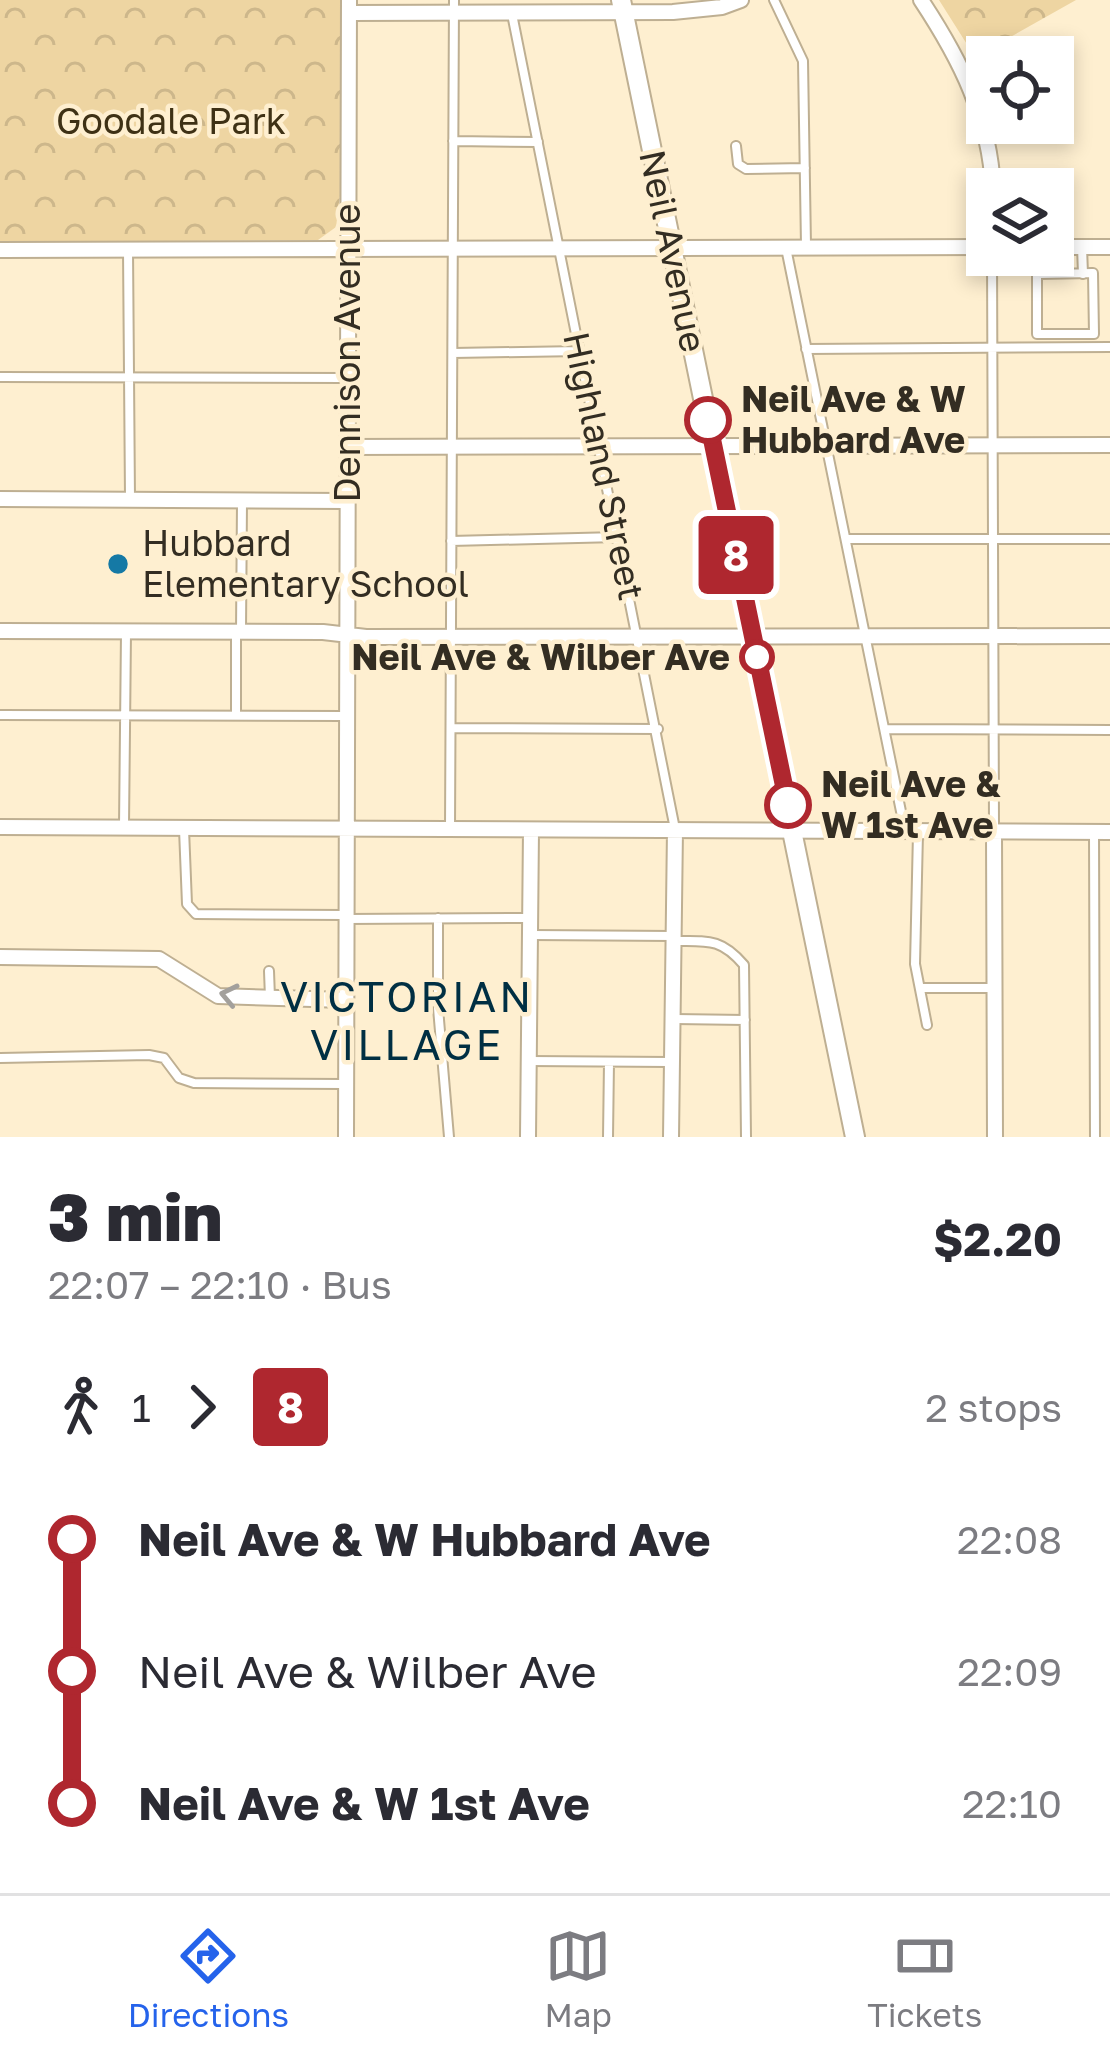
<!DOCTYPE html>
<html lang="en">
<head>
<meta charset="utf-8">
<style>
	body { margin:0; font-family:"Golos Text",sans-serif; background:#f7f7f7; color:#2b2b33; height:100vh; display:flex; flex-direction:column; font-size:45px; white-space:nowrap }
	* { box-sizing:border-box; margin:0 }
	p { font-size:39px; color:#7c7c81 }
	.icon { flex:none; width:66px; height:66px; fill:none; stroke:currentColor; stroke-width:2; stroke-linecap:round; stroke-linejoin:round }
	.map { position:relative; height:1137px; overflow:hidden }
	.panel { display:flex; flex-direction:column; background:#fff; flex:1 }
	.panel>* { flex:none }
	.badge { padding:0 24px; border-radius:9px; font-size:42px; line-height:78px }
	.controls { position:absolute; left:966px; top:36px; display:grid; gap:24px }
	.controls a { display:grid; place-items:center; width:108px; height:108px; border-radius:0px; background:#fff; box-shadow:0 6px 18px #0003; font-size:60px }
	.map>.badge { position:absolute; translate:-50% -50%; box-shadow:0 0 0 6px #fff }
	.legs { display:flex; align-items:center; gap:18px; height:132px; padding:0 48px; font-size:39px }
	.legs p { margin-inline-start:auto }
	.head { display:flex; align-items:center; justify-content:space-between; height:204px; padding:0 48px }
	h1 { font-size:66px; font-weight:800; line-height:90px }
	ul { padding:0 48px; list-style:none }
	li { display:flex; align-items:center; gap:42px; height:132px; font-size:45px }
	li i { display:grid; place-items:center; width:18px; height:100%; margin:0 15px; background:currentColor }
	li i::after { content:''; width:30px; height:30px; margin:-15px; border:9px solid; border-radius:50%; background:#fff }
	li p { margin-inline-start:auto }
	li:first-child i { background:linear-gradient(#0000 50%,currentColor 0) }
	li:last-child i { background:linear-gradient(currentColor 50%,#0000 0) }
	.dock { display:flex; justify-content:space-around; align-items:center; height:168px; border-top:3px solid #e1e1e2; background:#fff; font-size:33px; color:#7c7c81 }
	.dock a { display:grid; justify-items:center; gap:6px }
	.dock .active { color:#2563eb }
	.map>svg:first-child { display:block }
	.park { fill:url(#park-crowns) }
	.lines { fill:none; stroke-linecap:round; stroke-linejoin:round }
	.service-casing { stroke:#beaf92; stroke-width:12 }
	.minor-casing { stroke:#beaf92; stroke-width:18 }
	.tertiary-casing { stroke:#beaf92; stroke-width:22 }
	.service { stroke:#fff; stroke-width:8 }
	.minor { stroke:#fff; stroke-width:14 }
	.tertiary { stroke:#fff; stroke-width:18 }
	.oneway { stroke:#a3a09c }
	.line-1-casing { stroke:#fff; stroke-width:27 }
	.line-1 { stroke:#af272f; stroke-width:18 }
	.stop-1-dot { fill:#fff; stroke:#af272f; stroke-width:6 }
	.poi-dot { fill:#1579a5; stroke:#feefd0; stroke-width:4.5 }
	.labels { text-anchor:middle; stroke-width:9; stroke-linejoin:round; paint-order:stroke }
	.park-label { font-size:36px; fill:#3e3115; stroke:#feefd0 }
	.street-label { font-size:36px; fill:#332d22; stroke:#feefd0 }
	.stop-label { font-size:36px; font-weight:bold; fill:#332d22; stroke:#feefd0; text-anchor:start }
	.poi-label { font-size:36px; fill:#332d22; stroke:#feefd0; text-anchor:start }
	.quarter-label { font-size:42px; letter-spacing:3px; fill:#002f43; stroke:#feefd0 }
</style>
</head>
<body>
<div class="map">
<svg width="1110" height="1137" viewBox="0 0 1110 1137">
	<defs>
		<pattern id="park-crowns" width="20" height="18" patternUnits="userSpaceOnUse" patternTransform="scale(3)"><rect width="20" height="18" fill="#eed5a2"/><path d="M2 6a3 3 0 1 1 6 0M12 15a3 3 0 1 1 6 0" fill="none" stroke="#cdb78b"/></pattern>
	</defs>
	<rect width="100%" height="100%" fill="#feefd0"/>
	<!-- park -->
	<path class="park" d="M0 0H340L341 188 336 227 318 240 0 242Z
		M939 0H1076L975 57Z"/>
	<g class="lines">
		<defs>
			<path id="service" d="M774 0 803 61 806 246
				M512 14 675 829
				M453 141 538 142
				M736 146 738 164 746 169 805 168
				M1082 247 1083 274
				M786 248 905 831
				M128 250 130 498
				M992 255 994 829
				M1093 273 1094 334H1037V274Z
				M806 349 1110 347
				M453 353 580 351
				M0 377 346 378
				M846 539H1110
				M451 541 618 537
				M241 631 242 502
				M0 715 345 716
				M236 715V634
				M452 728 658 729
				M885 729 1110 730
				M124 826 126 632
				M184 829 187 904 196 914 344 915
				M450 829 454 0
				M918 833 915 964 927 1025
				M1094 833 1095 1137
				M438 918V1008L449 1137
				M346 919 529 918
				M532 935 673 936
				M674 941C708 941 721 938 744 965L746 1137
				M269 971 270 998
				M920 988H993
				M675 1019 745 1020
				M0 1058 149 1055 164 1058 179 1078 194 1083 344 1084
				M529 1061 670 1062
				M608 1137 609 1062"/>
			<path id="minor" d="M921 0C960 59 990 118 993 189
				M349 13 673 12 722 7 741 0
				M1053 247H1110
				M0 250 987 247
				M347 447 1110 445
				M0 499 346 501
				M0 631 323 632 366 637 1110 636
				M0 827 1110 832
				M994 832 995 1137
				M0 957 159 959 218 996 345 1000
				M346 1137 349 0
				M528 1137 531 830
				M671 1137 675 830"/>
			<path id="tertiary" d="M621 0 855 1137"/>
		</defs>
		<!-- service casing -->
		<use href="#service" class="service-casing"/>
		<!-- minor casing -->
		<use href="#minor" class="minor-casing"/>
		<!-- tertiary casing -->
		<use href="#tertiary" class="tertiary-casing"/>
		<!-- service -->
		<use href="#service" class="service"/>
		<!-- minor -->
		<use href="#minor" class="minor"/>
		<!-- tertiary -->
		<use href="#tertiary" class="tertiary"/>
	</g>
	<!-- one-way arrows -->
	<defs><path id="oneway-chevron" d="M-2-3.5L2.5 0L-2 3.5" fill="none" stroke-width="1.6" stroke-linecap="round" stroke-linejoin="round" transform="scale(3)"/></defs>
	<use class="oneway" href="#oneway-chevron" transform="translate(229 995) rotate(-168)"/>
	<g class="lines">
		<defs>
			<path id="line-1" d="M708 420 788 805"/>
		</defs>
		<!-- line-1 casing -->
		<use href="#line-1" class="line-1-casing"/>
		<!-- line-1 -->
		<use href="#line-1" class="line-1"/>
	</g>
	<!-- markers -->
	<g class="stop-1-dot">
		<circle cx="708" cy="420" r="21"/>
		<circle cx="757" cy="657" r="15"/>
		<circle cx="788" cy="805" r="21"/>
	</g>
	<circle class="poi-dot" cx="118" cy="564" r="12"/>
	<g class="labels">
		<!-- park labels -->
		<g class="park-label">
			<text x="171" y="134">Goodale Park</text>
		</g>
		<!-- street labels -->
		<g class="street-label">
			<text transform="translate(673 251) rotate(78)" y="13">Neil Avenue</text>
			<text transform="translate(347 353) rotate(-90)" y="13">Dennison Avenue</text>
			<text transform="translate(604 466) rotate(78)" y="13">Highland Street</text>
		</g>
		<!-- stop labels -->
		<g class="stop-label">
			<text x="741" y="412">Neil Ave &amp; W<tspan x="741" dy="41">Hubbard Ave</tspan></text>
			<text x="730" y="670" text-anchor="end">Neil Ave &amp; Wilber Ave</text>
			<text x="821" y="797">Neil Ave &amp;<tspan x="821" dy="41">W 1st Ave</tspan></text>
		</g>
		<!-- poi labels -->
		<g class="poi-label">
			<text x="142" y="556">Hubbard<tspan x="142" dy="41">Elementary School</tspan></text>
		</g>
		<!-- quarter labels -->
		<g class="quarter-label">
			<text x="407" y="1012">VICTORIAN<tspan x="407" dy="48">VILLAGE</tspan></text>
		</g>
	</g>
</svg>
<div class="controls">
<a><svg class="icon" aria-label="locate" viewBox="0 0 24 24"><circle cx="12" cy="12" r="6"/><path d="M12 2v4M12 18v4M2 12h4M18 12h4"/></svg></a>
<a><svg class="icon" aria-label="layers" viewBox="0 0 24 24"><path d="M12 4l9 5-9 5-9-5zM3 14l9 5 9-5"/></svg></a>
</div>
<b class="badge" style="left:736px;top:555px;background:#af272f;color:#fff">8</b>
</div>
<section class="panel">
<div class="head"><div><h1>3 min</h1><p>22:07 – 22:10 · Bus</p></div><b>$2.20</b></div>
<div class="legs"><svg class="icon" aria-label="walk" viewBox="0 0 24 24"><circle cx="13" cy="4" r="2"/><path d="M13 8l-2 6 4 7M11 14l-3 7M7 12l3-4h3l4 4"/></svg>1<svg class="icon" aria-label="forward" viewBox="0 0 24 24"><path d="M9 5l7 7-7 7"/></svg><b class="badge" style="background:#af272f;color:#fff">8</b><p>2 stops</p></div>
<ul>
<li><i style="color:#af272f"></i><b>Neil Ave &amp; W Hubbard Ave</b><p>22:08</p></li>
<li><i style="color:#af272f"></i><span>Neil Ave &amp; Wilber Ave</span><p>22:09</p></li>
<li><i style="color:#af272f"></i><b>Neil Ave &amp; W 1st Ave</b><p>22:10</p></li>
</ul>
</section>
<nav class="dock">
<a class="active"><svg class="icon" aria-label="directions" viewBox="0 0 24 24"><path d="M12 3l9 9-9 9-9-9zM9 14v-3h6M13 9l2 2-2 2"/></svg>Directions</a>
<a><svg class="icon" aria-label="map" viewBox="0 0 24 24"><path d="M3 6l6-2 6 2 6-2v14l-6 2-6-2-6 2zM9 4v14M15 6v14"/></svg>Map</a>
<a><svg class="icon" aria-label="tickets" viewBox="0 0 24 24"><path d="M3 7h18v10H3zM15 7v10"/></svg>Tickets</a>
</nav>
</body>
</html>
